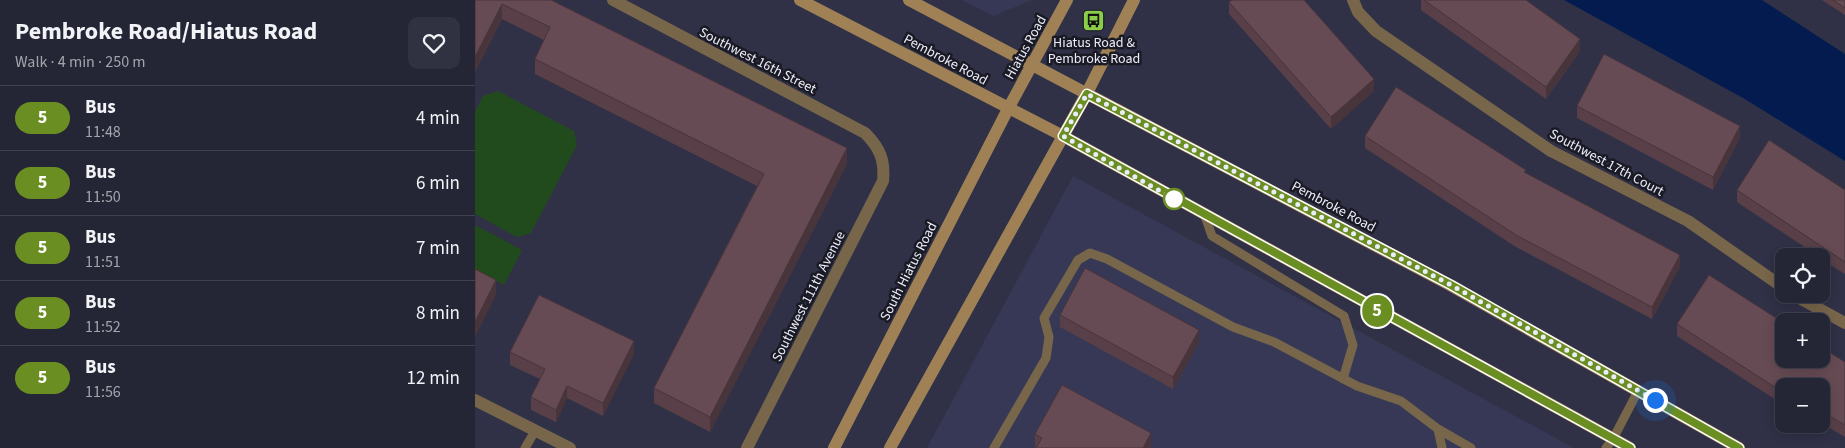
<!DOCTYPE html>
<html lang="en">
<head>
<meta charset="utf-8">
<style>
	body { margin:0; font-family:"Source Sans 3",sans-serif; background:#303141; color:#f1f3f6; height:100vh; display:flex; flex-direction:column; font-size:19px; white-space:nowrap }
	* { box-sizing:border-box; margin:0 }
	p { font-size:16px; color:#a3a5ad }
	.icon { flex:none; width:28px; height:28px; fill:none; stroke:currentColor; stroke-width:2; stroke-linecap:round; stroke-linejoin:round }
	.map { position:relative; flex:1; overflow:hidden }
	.sheet { display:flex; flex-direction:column; background:#242535; width:475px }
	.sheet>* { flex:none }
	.badge { padding:0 10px; border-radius:16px; font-size:18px; line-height:32px }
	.fabs { position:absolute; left:1300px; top:248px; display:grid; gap:10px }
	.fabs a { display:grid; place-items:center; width:55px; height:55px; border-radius:10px; background:#242535; box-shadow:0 2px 12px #0003,0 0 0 1px #414250; font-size:25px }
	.you { position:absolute; width:25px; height:25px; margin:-12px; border:4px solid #fff; border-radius:50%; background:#1a73e8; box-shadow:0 0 0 8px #1a73e833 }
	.map>.badge { position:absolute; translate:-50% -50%; box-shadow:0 0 0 2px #fff }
	.round { display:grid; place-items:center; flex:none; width:52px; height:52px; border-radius:10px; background:#303141 }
	.head { display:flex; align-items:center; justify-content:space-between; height:85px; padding:0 15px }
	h1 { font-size:24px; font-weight:700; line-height:38px }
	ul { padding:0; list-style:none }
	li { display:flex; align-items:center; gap:15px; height:65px; padding:0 15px; border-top:1px solid #414250 }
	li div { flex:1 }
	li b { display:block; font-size:19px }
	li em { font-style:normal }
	li .badge { min-width:55px; font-weight:700; text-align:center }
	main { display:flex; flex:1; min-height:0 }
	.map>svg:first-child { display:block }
	.built { fill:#373855 }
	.green { fill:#224b1d }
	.water { fill:#041b50 }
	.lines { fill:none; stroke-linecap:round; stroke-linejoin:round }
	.service { stroke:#78664b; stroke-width:9 }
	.minor { stroke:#78664b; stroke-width:12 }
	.secondary { stroke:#9f8155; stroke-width:12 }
	.wall { fill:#594048 }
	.shaded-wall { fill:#48343b }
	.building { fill:#674b54; stroke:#48343b }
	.line-casing { stroke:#fff; stroke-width:11 }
	.line { stroke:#6b8e23; stroke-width:8 }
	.walk { stroke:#ebecfa; stroke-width:5; stroke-dasharray:0 9 }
	.stop-dot { fill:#fff; stroke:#6b8e23; stroke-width:2.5 }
	.labels { text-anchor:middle; stroke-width:5; stroke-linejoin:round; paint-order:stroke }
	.poi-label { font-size:14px; fill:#ebecfa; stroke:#1a1a24 }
	.street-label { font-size:14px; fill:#ebecfa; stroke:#1a1a24 }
</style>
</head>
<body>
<main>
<section class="sheet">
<div class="head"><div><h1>Pembroke Road/Hiatus Road</h1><p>Walk · 4 min · 250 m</p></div><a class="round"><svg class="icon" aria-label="heart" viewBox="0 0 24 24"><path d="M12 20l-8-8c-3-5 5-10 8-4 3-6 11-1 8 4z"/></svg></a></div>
<ul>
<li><span class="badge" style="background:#6b8e23;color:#fff">5</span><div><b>Bus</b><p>11:48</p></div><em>4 min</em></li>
<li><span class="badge" style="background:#6b8e23;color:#fff">5</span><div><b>Bus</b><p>11:50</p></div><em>6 min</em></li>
<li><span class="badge" style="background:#6b8e23;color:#fff">5</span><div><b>Bus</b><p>11:51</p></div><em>7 min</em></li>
<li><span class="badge" style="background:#6b8e23;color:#fff">5</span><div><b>Bus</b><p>11:52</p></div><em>8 min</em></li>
<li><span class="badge" style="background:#6b8e23;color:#fff">5</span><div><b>Bus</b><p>11:56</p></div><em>12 min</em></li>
</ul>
</section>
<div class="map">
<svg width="1370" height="448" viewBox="0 0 1370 448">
	<rect width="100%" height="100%" fill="#303147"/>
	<!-- built -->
	<path class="built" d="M487 0H557L518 16Z
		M598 176 1099 448H452Z"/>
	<!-- green -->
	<path class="green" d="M23 91 99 131 102 145 56 233 42 237 0 214V112L8 96Z
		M0 225 47 250 29 285 0 269Z"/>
	<!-- water -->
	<path class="water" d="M1089 0H1287L1370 54V161L1268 98Z"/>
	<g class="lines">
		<!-- service -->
		<path class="service" d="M730 216 737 236 869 316 878 345 868 379
			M963 429 967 448
			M50 448 60 431
			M519 448 571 358 574 337 569 318 603 260 615 253 632 259 758 327 799 342 882 386 926 401 963 429 996 448
			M1131 448 1138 439 1163 391"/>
		<!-- minor -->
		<path class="minor" d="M138 0 390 133C405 148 410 160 408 181L272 448
			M878 0 883 12 901 31 1076 151 1213 221 1309 288
			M1317 294 1370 323
			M0 400 95 448"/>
		<!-- secondary -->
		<path class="secondary" d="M325 0 588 136 1155 448
			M434 0 975 285 1264 448
			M359 448 533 109 592 0
			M415 448 612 93 659 0"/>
	</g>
	<!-- wall -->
	<path class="wall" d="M0 0H76L372 164 235 432 179 403V388L282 186 60 74V59L69 40 27 19 0 72Z
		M946 0H1051L1105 51 1071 99 946 10Z
		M1347 0H1370V15Z
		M754 2 899 91 856 129 754 14Z
		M1102 106 1265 138 1238 190 1102 118Z
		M890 136 1051 173 1205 267 1177 319 1041 247 890 148Z
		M1262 190H1370V274L1346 259V256H1343L1262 202Z
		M585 315 724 342 698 389 585 327Z
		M1202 324 1370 362V437L1346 423V386H1309V405L1202 336Z
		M35 352 159 354 128 416 92 398 81 422 56 410V397L65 379 35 365Z
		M560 434 676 445 675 448H561L560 447Z"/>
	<!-- shaded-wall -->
	<path class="shaded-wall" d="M27 4V19L0 72V57Z
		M1105 39V51L1071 99V87Z
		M899 79V91L856 129V117Z
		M1265 126V138L1238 190V177Z
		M372 148V164L235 432V417Z
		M1205 255V267L1177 319V307Z
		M21 280V295L0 337V322Z
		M724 330V342L698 389V377Z
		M159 341V354L128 416V403Z
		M92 386V398L81 422V410Z
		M676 433V445L675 448H668Z"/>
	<!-- building -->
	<path class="building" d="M0 0H76L372 148 235 417 179 388 289 174 60 59 75 27 27 4 0 57Z
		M757 0H829L899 79 856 117 754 2Z
		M949 0H1051L1105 39 1071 87Z
		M1358 0H1370V8Z
		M1129 54 1265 126 1238 177 1102 106Z
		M921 87 1051 170 1049 172 1205 255 1177 307 1041 235 890 136Z
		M1294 140 1370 190V262L1262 190Z
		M610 268 724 330 698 377 585 315Z
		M0 269 21 280 0 322Z
		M1234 275 1309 323V359H1346V347L1370 362V425L1346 411V386H1309V393L1202 324Z
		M64 295 159 341 128 403 92 386 81 410 56 397 70 369 35 352Z
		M587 385 676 433 668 448H561L567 438 560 434Z"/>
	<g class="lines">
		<defs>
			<path id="line" d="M1155 448 588 136 612 94 976 285 1264 448"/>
		</defs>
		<!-- line casing -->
		<use href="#line" class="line-casing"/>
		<!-- line -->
		<use href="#line" class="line"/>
		<!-- walk -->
		<path class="walk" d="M699 199 588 136 612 94 976 285 1180 400"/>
	</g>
	<!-- icons -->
	<defs>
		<symbol id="bus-square" viewBox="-11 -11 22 22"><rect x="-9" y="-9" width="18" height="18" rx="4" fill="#8ace48" stroke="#1a1a24"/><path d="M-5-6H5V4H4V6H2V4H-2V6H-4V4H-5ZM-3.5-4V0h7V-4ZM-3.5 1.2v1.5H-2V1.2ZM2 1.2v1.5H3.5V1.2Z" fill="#111"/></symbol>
	</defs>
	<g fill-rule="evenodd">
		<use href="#bus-square" x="606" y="8" width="25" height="25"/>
	</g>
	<!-- markers -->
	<circle class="stop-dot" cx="699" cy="199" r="10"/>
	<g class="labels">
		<!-- poi labels -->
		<g class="poi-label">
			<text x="619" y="47">Hiatus Road &amp;<tspan x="619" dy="16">Pembroke Road</tspan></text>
		</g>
		<!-- street labels -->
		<g class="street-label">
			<text transform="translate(550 47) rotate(-61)" y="5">Hiatus Road</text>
			<text transform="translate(471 59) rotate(28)" y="5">Pembroke Road</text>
			<text transform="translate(283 60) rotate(27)" y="5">Southwest 16th Street</text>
			<text transform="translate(1132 162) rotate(28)" y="5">Southwest 17th Court</text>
			<text transform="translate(859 206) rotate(28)" y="5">Pembroke Road</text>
			<text transform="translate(433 271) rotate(-63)" y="5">South Hiatus Road</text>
			<text transform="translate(333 296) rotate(-63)" y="5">Southwest 111th Avenue</text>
		</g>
	</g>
</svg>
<div class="fabs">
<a><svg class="icon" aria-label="locate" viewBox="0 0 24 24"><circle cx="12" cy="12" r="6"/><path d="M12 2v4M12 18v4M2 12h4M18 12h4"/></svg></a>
<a>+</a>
<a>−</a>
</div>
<div class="you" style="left:1180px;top:400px"></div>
<b class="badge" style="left:902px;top:311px;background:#6b8e23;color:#fff">5</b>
</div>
</main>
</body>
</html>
